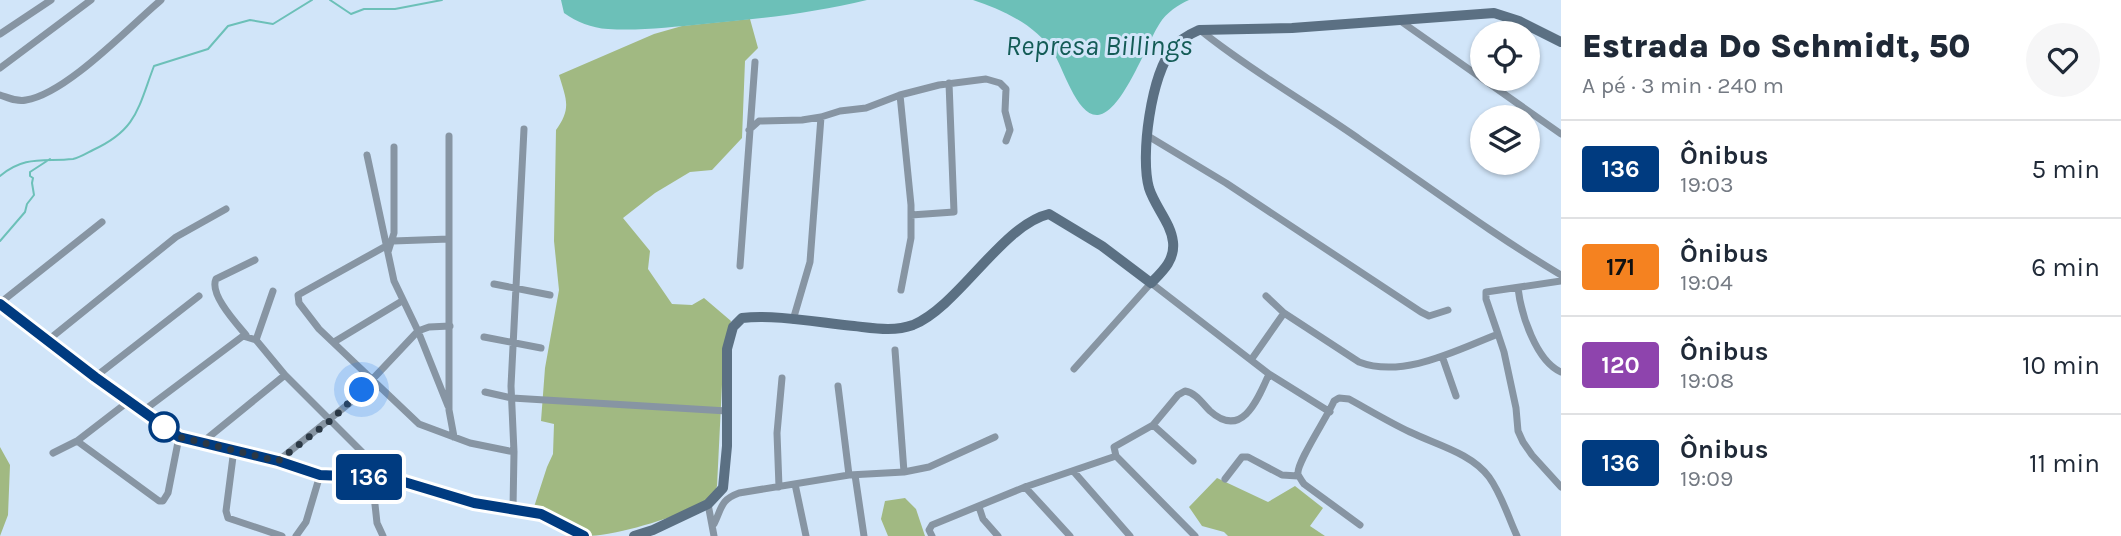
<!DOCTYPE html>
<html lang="pt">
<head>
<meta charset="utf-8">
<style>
	body { margin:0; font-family:Karla,sans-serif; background:#f6f6f7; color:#1f2937; height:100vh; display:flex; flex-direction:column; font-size:26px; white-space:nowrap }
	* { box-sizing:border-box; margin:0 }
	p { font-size:23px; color:#747a83 }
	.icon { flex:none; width:38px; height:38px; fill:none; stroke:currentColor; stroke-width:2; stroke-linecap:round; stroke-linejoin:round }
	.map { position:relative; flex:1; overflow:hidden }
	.side { display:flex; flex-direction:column; background:#fff; width:560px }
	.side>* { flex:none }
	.badge { padding:0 14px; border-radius:5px; font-size:24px; line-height:46px }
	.controls { position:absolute; left:1470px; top:21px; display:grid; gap:14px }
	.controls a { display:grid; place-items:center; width:70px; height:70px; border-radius:50%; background:#fff; box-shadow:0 2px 5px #0004; font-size:35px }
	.you { position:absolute; width:35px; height:35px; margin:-18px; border:5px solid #fff; border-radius:50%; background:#1a73e8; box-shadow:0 0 0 10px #1a73e833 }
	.map>.badge { position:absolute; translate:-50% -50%; box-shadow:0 0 0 4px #fff }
	.round { display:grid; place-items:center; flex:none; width:74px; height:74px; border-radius:37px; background:#f6f6f7 }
	.overview { display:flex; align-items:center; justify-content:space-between; height:119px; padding:0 21px }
	h1 { font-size:33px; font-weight:800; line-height:52px }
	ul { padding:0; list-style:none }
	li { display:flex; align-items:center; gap:21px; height:98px; padding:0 21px; border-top:2px solid #e0e1e3 }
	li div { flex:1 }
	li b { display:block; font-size:26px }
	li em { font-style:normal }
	li .badge { min-width:77px; font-weight:700; text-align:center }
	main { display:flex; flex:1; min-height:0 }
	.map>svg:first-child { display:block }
	.green { fill:#a1b982 }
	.water { fill:#6cc0b8 }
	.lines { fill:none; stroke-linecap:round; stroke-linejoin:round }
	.stream { stroke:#6cc0b8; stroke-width:2 }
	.street { stroke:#8795a3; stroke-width:7 }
	.secondary { stroke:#5b7083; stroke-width:10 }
	.line-casing { stroke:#fff; stroke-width:16 }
	.line { stroke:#003b80; stroke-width:10 }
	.walk { stroke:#2b3845; stroke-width:7; stroke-dasharray:0 12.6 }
	.stop-dot { fill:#fff; stroke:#003b80; stroke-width:3.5 }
	.labels { text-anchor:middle; stroke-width:6; stroke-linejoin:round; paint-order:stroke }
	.water-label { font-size:28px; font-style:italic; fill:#145c57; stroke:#d1e5f9 }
</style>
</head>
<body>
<main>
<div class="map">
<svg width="1561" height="536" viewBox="0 0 1561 536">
	<rect width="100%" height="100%" fill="#d1e5f9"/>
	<!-- green -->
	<path class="green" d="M750 19 758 48 745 61 742 138 712 170 690 172 655 193 623 218 650 251 648 269 672 304 692 305 704 298 731 321 724 344 717 486C715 491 713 496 709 499 684 516 615 536 586 536 570 531 549 516 534 507L547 467 553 454 554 424 541 421 545 368 559 290 554 241 556 130C572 108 566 99 559 75L654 34 682 26Z
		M0 447 10 465 8 515 0 536Z
		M1217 478 1268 502 1295 486 1323 508 1310 526 1325 536H1228L1224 532 1202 526 1189 507Z
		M905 498 916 509 925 536H888L881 519 885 501Z"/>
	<!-- water -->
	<path class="water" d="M561 0H867C814 13 758 19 704 24 672 27 639 31 608 29 591 28 577 22 564 13Z
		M973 0H1189C1179 4 1166 13 1160 23 1147 42 1123 112 1098 115 1077 117 1063 67 1053 52 1036 25 1003 10 973 0Z"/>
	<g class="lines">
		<!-- stream -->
		<path class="stream" d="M330 0 351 14 364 9H395L442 0
			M0 176C25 155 44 162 73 159 79 158 87 153 93 150 137 130 138 108 154 66L208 49 228 26 250 20 273 24 312 0
			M0 241 25 212 27 204 34 195 32 183 33 178 30 176V172L50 159"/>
		<!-- street -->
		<path class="street" d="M1399 20 1561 134
			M1200 30C1251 71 1308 103 1362 141 1428 186 1492 234 1561 275
			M0 34 51 0
			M0 68 91 0
			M0 95C9 98 17 102 26 100 66 94 129 27 161 0
			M900 95 911 205V238L901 290
			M749 130 759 121 802 120 821 117 840 111 866 108 900 95 939 85 986 79 1000 83 1006 89 1005 111 1010 130 1006 141
			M449 136V410L454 437
			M1148 136 1226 183 1421 312 1429 316 1448 310
			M367 155 394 281 418 331 448 406
			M911 215 954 212 949 83
			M393 241 449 239
			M386 246 298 295 299 303 319 329 419 424 470 443 514 452
			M388 252 394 233V147
			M740 266 755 62
			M494 284 550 295
			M1518 288C1521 314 1536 361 1561 372
			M1266 296 1284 313 1359 362C1403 379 1457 350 1498 334L1486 299V292L1561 281
			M0 303 102 222
			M793 320 810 262 821 117
			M1498 334 1504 352 1516 408 1518 431 1523 442 1532 455 1561 487
			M246 335C236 323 209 294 216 279L255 260
			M484 337 541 348
			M256 340 273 291
			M47 341 176 237 226 209
			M334 342 402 301
			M1442 356 1456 396
			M1251 360 1284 313
			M1074 369 1151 283 1269 374 1330 412
			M95 377 199 296
			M838 386 849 475
			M485 392 512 398 727 411
			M143 411 243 336 256 340 285 375 365 455 372 477 377 523 383 536
			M1153 425 1193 461
			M77 441 159 501H163L168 493 179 437
			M204 441 285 375
			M234 449 226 511 228 518 282 536
			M53 453 77 441 129 401
			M278 461 352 401 418 331 429 327 450 326
			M904 472 929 467 995 437
			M1074 472 1130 536
			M855 475 864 536
			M1225 479 1242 457H1248L1282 475 1298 476
			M795 484 806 536
			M779 487 777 433 782 378
			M1025 487 1070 536
			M708 504 714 536
			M979 507 983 519 998 536
			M513 508 514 452 511 386 524 129
			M714 524C722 508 720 500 739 493L849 475 904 472 895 350
			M1360 525 1304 484C1302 481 1299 477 1298 474 1296 463 1328 416 1334 401L1339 398 1349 399C1369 410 1389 422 1410 432 1437 445 1471 453 1489 477 1502 495 1508 517 1517 536
			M296 536 306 522 320 475
			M932 536 929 530 932 525 1025 487 1116 456
			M1195 536 1116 456 1114 447 1153 425 1178 395 1185 391C1196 393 1202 403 1210 411 1242 440 1258 399 1269 374"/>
		<!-- secondary -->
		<path class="secondary" d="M0 304 95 377 179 437 278 461 320 475 391 478 474 503 542 514 584 536
			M634 536 653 530 708 504 723 488 727 446V349L733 327 742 318C775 314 821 323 854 326 873 328 894 332 913 325 959 306 1002 225 1049 214L1102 246 1151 283C1163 271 1175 260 1173 242 1171 223 1155 207 1149 188 1140 156 1151 75 1173 48 1180 39 1190 34 1199 30L1292 28 1494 13 1519 21 1561 42"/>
	</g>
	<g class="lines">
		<defs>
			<path id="line" d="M0 304 95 377 179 437 278 461 320 475 391 478 474 503 541 514 584 536"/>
		</defs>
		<!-- line casing -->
		<use href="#line" class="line-casing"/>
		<!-- line -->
		<use href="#line" class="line"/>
		<!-- walk -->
		<path class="walk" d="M164 427 162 426 179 437 278 461 331 420 362 390"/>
	</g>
	<!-- markers -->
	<circle class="stop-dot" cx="164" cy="427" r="14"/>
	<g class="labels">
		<!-- water labels -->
		<g class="water-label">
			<text x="1099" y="55">Represa Billings</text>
		</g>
	</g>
</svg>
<div class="controls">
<a><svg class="icon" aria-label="locate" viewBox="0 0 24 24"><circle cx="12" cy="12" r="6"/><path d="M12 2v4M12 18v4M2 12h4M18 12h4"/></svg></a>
<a><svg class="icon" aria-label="layers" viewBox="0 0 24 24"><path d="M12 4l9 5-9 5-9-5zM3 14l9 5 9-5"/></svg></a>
</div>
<div class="you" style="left:362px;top:390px"></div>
<b class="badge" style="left:369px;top:477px;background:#003b80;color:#fff">136</b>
</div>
<section class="side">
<div class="overview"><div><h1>Estrada Do Schmidt, 50</h1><p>A pé · 3 min · 240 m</p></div><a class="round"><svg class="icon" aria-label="heart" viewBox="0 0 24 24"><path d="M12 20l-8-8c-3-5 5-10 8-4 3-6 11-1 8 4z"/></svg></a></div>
<ul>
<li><span class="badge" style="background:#003b80;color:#fff">136</span><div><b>Ônibus</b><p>19:03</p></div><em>5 min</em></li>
<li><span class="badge" style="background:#f58220;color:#111">171</span><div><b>Ônibus</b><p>19:04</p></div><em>6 min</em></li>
<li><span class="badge" style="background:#8e44ad;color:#fff">120</span><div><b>Ônibus</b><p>19:08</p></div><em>10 min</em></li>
<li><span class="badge" style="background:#003b80;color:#fff">136</span><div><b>Ônibus</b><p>19:09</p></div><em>11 min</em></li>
</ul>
</section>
</main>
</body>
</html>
